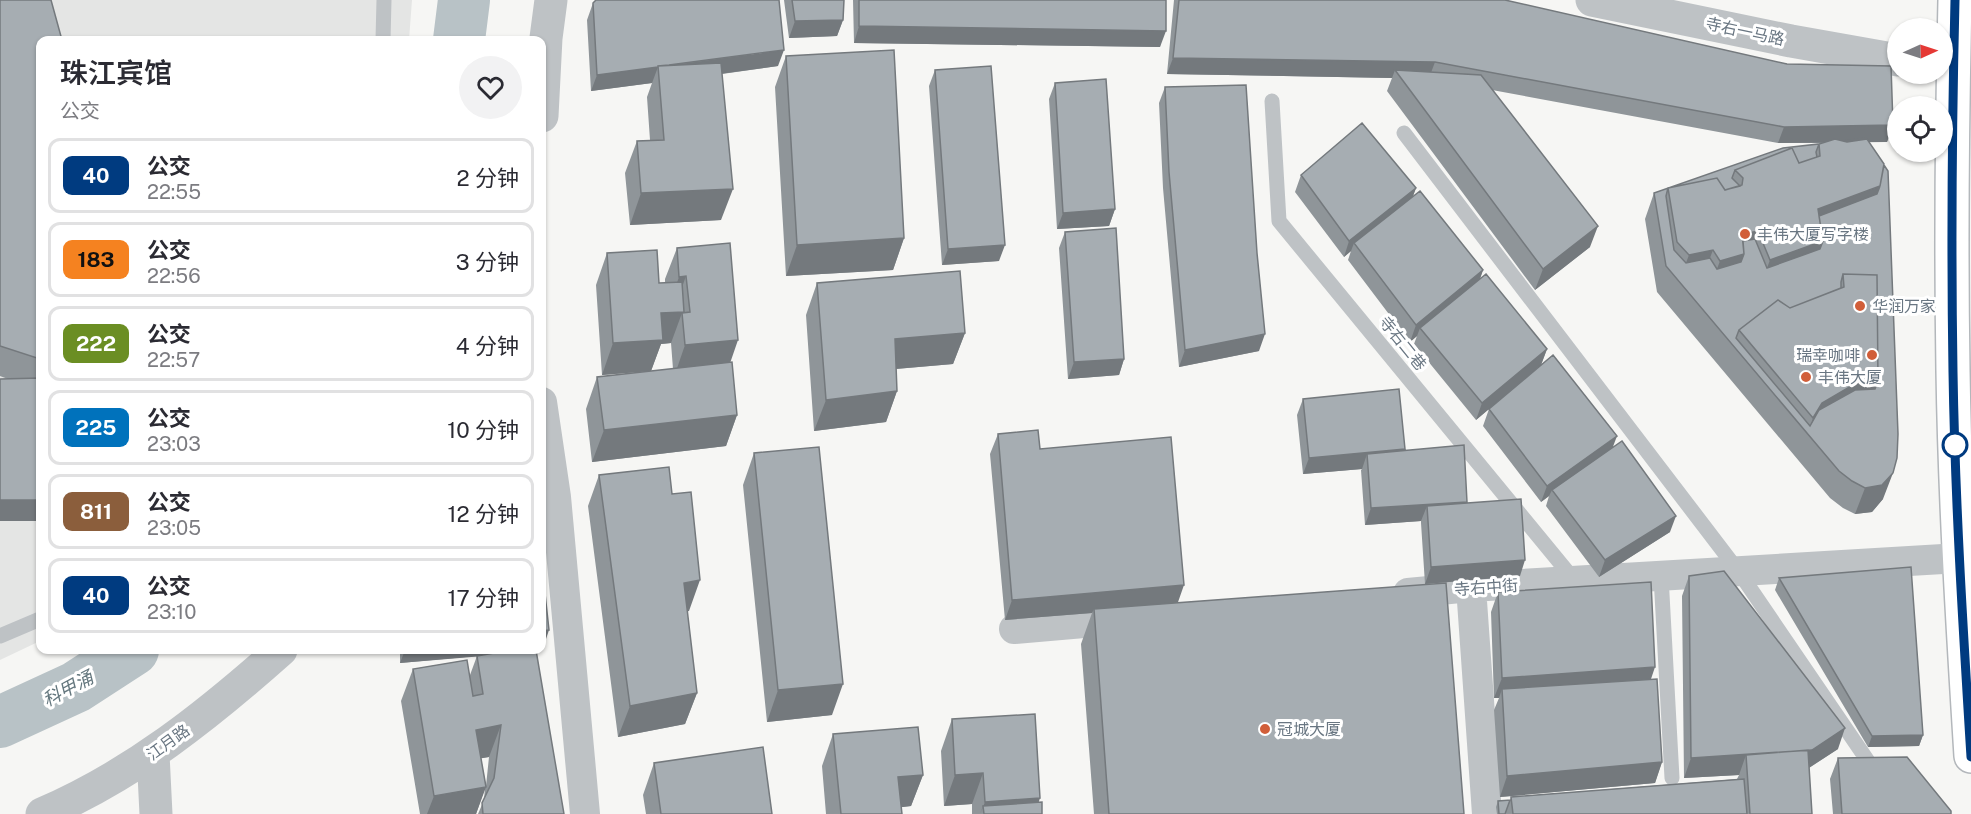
<!DOCTYPE html>
<html lang="zh">
<head>
<meta charset="utf-8">
<style>
	body { margin:0; font-family:"Public Sans","Noto Sans SC",sans-serif; background:#f2f2f3; color:#2b2b33; height:100vh; display:flex; flex-direction:column; font-size:22px; white-space:nowrap }
	* { box-sizing:border-box; margin:0 }
	p { font-size:20px; color:#7c7c81 }
	.icon { flex:none; width:33px; height:33px; fill:none; stroke:currentColor; stroke-width:2; stroke-linecap:round; stroke-linejoin:round }
	.map { position:relative; flex:1; overflow:hidden }
	.side { position:absolute; left:36px; top:36px; width:510px; height:618px; display:flex; flex-direction:column; background:#fff; border-radius:12px; box-shadow:0 2px 4px #0004 }
	.side>* { flex:none }
	.badge { padding:0 12px; border-radius:9px; font-size:21px; line-height:39px }
	.needle { width:39px; rotate:87deg }
	.tools { position:absolute; left:1887px; top:18px; display:grid; gap:12px }
	.tools a { display:grid; place-items:center; width:66px; height:66px; border-radius:50%; background:#fff; box-shadow:0 2px 4px #0004; font-size:30px }
	.map>.badge { position:absolute; translate:-50% -50%; box-shadow:0 0 0 3px #fff }
	.round { display:grid; place-items:center; flex:none; width:63px; height:63px; border-radius:32px; background:#f2f2f3 }
	.summary { display:flex; align-items:center; justify-content:space-between; height:102px; padding:0 24px }
	h1 { font-size:28px; font-weight:600; line-height:45px }
	ul { padding:0; list-style:none }
	li { display:flex; align-items:center; gap:18px; height:75px; margin:0 12px 9px; padding:0 12px; border:3px solid #e1e1e2; border-radius:12px }
	li div { flex:1 }
	li b { display:block; font-size:22px }
	li em { font-style:normal }
	li .badge { min-width:66px; font-weight:700; text-align:center }
	.map>svg:first-child { display:block }
	.built { fill:#e4e5e4 }
	.lines { fill:none; stroke-linecap:round; stroke-linejoin:round }
	.river { stroke:#b8c2c6; stroke-width:52 }
	.secondary-casing { stroke:#b3b7bb; stroke-width:36 }
	.service { stroke:#bec2c5; stroke-width:15 }
	.minor { stroke:#bec2c5; stroke-width:30 }
	.tertiary { stroke:#bec2c5; stroke-width:33 }
	.secondary { stroke:#fff; stroke-width:33 }
	.wall { fill:#8f9599; fill-rule:evenodd }
	.shaded-wall { fill:#74797d }
	.building { fill:#a6adb2; stroke:#74797d; stroke-width:1.5; fill-rule:evenodd }
	.line-casing { stroke:#fff; stroke-width:14 }
	.line { stroke:#003b80; stroke-width:9 }
	.poi-dot { fill:#d15e39; stroke:#fff; stroke-width:2 }
	.stop-dot { fill:#fff; stroke:#003b80; stroke-width:3 }
	.labels { text-anchor:middle; stroke-width:6; stroke-linejoin:round; paint-order:stroke }
	.street-label { font-size:16px; fill:#697682; stroke:#fff }
	.poi-label { font-size:16px; fill:#697682; stroke:#fff; text-anchor:start }
	.water-label { font-size:18px; font-style:italic; fill:#64777e; stroke:#fff }
</style>
</head>
<body>
<div class="map">
<svg width="1971" height="814" viewBox="0 0 1971 814">
	<rect width="100%" height="100%" fill="#f6f6f4"/>
	<!-- built -->
	<path class="built" d="M0 0H412L409 40H40V641L0 660Z"/>
	<g class="lines">
		<!-- river -->
		<path class="river" d="M459 40 464 0
			M0 722 76 687 133 650"/>
		<defs>
			<path id="secondary" d="M1955 0C1952 124 1951 247 1953 371 1955 500 1963 628 1971 756"/>
		</defs>
		<!-- secondary casing -->
		<use href="#secondary" class="secondary-casing"/>
		<!-- service -->
		<path class="service" d="M383 40 384 0
			M1272 101 1279 221 1575 581
			M1404 133 1739 572 1874 770
			M1661 576 1672 778
			M0 636 40 619"/>
		<!-- minor -->
		<path class="minor" d="M542 402 556 497 585 814
			M1471 587 1487 814
			M1408 593 1471 587 1960 558
			M1014 629 1130 619"/>
		<!-- tertiary -->
		<path class="tertiary" d="M1592 0 1791 41 1898 60
			M542 116 546 38 551 0
			M153 754 156 814
			M42 814C133 775 208 715 281 650"/>
		<!-- secondary -->
		<use href="#secondary" class="secondary"/>
	</g>
	<!-- wall -->
	<path class="wall" d="M0 0 40 40V521H0L8 379 0 376Z
		M784 0H844L843 20 837 36 789 38Z
		M853 0H1166L1160 47 854 43Z
		M1174 0H1505L1893 125 1887 142H1869L1883 499 1872 512 1855 514 1843 508 1830 498 1657 292 1645 219 1654 193 1824 143H1778L1492 90 1590 247 1535 290 1387 91 1392 78 1167 74Z
		M593 3 778 66 722 74 721 220 630 225 625 173 637 141 650 140 647 97 652 83 591 91 587 20Z
		M786 56 904 238 893 270 786 276 775 87Z
		M935 70 999 261 942 265 929 86Z
		M1055 83 1115 209 1109 226 1057 229 1049 99Z
		M1165 87 1259 351 1179 367 1163 188 1159 103Z
		M1301 175 1416 188 1413 196 1483 270 1480 279 1547 349 1541 365 1476 420 1414 344 1417 336 1410 342 1348 260 1351 251 1344 257 1295 192Z
		M1065 232 1124 359 1119 375 1068 379 1059 248Z
		M677 248 730 362 737 415 726 446 592 462 586 409 597 377 673 369 671 343 661 344 651 371 602 375 596 285 607 253 659 283H665V279Z
		M817 283 965 333 953 364 896 369 897 391 886 422 814 431 806 315Z
		M1303 399 1404 451 1467 502V503L1520 576 1425 584 1421 523V521L1365 525 1361 470 1362 469 1303 474 1297 415Z
		M1489 409 1614 447 1670 532 1599 577 1546 506 1549 496 1541 502 1483 426Z
		M998 434 1040 449 1178 603 1464 814H1094L1081 644 1092 613 1005 620 990 454Z
		M754 453 832 715 767 722 743 485Z
		M599 475 672 494 689 611H687L697 693 685 724 618 737 588 506Z
		M1689 576 1838 749 1809 768 1812 814H1497L1496 807 1498 801 1510 800 1511 797 1737 779 1739 775 1684 778 1682 596Z
		M1779 578 1923 735 1919 746 1868 747 1775 590Z
		M1498 592 1651 679 1662 762 1655 783 1500 797 1494 710 1499 698H1494L1491 612Z
		M400 650H542V651H536L564 814H478L484 800 485 788 476 814H420L401 701 413 669 470 675 477 656 400 663ZM489 757 486 786 481 758Z
		M952 719 1039 802 1042 814H972V804L944 806 941 751Z
		M833 734 923 775 911 806 901 807 902 814H826L822 766Z
		M1838 758 1951 814H1833L1830 779Z
		M654 763 772 814H646L643 795Z"/>
	<!-- shaded-wall -->
	<path class="shaded-wall" d="M843 20 837 36 789 38 795 21Z
		M859 26 1166 31 1160 47 854 43Z
		M784 50 778 66 660 82 658 67Z
		M1173 58 1435 62 1429 78 1395 70 1392 78 1167 74Z
		M658 67 652 83 591 91 597 75Z
		M1893 125 1887 142 1778 143 1784 127Z
		M1880 186 1868 221 1818 239V209Z
		M1416 188 1410 204 1354 243 1351 251 1344 257 1349 241Z
		M733 189 721 220 630 225 641 193Z
		M1115 209 1109 226 1057 229 1063 213Z
		M1598 226 1590 247 1535 290 1543 269Z
		M1758 231 1745 266 1707 295 1720 261 1742 234Z
		M904 238 893 270 786 276 797 245Z
		M1823 241 1810 276 1757 295 1770 260Z
		M1005 245 999 261 942 265 948 249Z
		M1713 250 1700 284 1679 281 1689 255Z
		M1483 270 1477 287 1420 328 1417 336 1410 342 1416 325Z
		M686 276 675 307 668 308 679 277Z
		M684 312 682 313 671 343 661 344 651 371 602 375 613 343 661 313Z
		M965 333 953 364 883 370 895 339Z
		M1265 334 1259 351 1179 367 1185 350Z
		M738 340 727 372 674 377 685 345Z
		M1547 349 1541 365 1476 420 1482 403Z
		M1124 359 1119 375 1068 379 1074 362Z
		M1878 381 1865 416H1846L1809 437V436L1808 434 1813 418 1822 403 1858 382Z
		M897 391 886 422 814 431 826 400Z
		M737 415 726 446 592 462 604 430Z
		M1617 436 1611 452 1552 490 1549 496 1541 502 1547 486Z
		M1405 449 1399 465 1367 454 1362 469 1303 474 1309 458Z
		M1893 473 1883 499 1872 512 1855 514 1865 488Z
		M0 500H40V521H0Z
		M1467 502 1461 518 1427 506 1421 521 1365 525 1371 508Z
		M1676 516 1670 532 1599 577 1605 560Z
		M1525 560 1520 576 1425 584 1431 567Z
		M700 580 689 611 672 614 684 583Z
		M1184 585 1177 605 1094 609 1092 613 1005 620 1012 600Z
		M549 630 542 651 400 663 405 650H542V631Z
		M1655 667 1648 688 1502 689 1499 698H1494L1502 678Z
		M843 684 832 715 767 722 778 690Z
		M697 693 685 724 618 737 630 706Z
		M501 725 489 757 465 761 476 730Z
		M1845 728 1838 749 1804 771 1746 755 1739 775 1684 778 1691 758Z
		M1923 735 1919 746 1868 747 1872 736Z
		M1662 762 1655 783 1500 797 1507 776Z
		M983 773 972 804 944 806 955 775Z
		M923 775 911 806 887 809 898 777Z
		M486 787 476 814H427L434 796Z
		M1040 798 1035 814 983 806 980 814 985 802Z"/>
	<!-- building -->
	<path class="building" d="M0 0H51L62 40H40V359L0 346Z
		M596 0H779L784 50 669 65 658 66V67L597 75 593 3Z
		M792 0H844L843 20 795 21Z
		M859 0H1166V31L859 26Z
		M1179 0H1505L1787 64 1891 66 1893 125 1784 127 1435 62 1173 58Z
		M894 50 904 238 797 245 786 56Z
		M721 63 733 189 641 193 637 141 664 140 658 66Z
		M991 66 1005 245 948 249 935 70Z
		M1395 70 1481 75 1598 226 1543 269Z
		M1106 79 1115 209 1063 213 1055 83Z
		M1246 85 1257 253 1265 334 1185 350 1169 172 1165 87Z
		M1362 123 1416 188 1349 241 1301 175Z
		M1866 138V139L1847 142 1843 141Z
		M1835 139 1847 142 1867 139 1884 164 1880 186 1818 209 1823 241 1770 260 1758 231 1742 234 1744 254 1720 261 1713 250 1689 255 1677 242 1668 188 1717 178 1725 190 1742 185 1743 178 1735 170 1792 148 1799 163 1820 156 1819 144Z
		M1819 144 1816 152 1817 157 1799 163 1792 148 1735 170 1732 178 1740 186 1725 190 1717 178 1668 188 1666 196 1674 250 1686 263 1710 258 1717 269 1741 262 1744 254 1743 241 1755 239 1767 268 1820 249 1823 241 1819 216 1877 194 1880 186 1884 165 1888 171 1898 434 1897 458 1893 473 1882 485 1865 488 1852 481 1839 471 1666 266 1654 193 1783 148ZM1843 274 1877 275 1878 381 1875 389 1855 390 1819 410 1810 426 1736 338 1739 330 1778 300 1790 308 1841 288V282Z
		M1420 191 1483 270 1416 325 1354 243Z
		M1116 228 1124 359 1074 362 1065 232Z
		M730 243 738 340 685 345 682 313 690 312 686 276 679 277 677 248Z
		M657 250 659 283 682 282 684 312 661 313 663 340 613 343 607 253Z
		M960 271 965 333 895 339 897 391 826 400 817 283Z
		M1486 274 1547 349 1482 403 1420 328Z
		M1843 274 1877 275 1878 381 1858 382 1822 403 1813 418 1739 330 1778 300 1790 308 1844 287Z
		M1553 355 1617 436 1547 486 1489 409Z
		M732 362 737 415 604 430 597 377Z
		M40 378V500H0V379Z
		M1399 389 1405 449 1309 458 1303 399Z
		M1038 430 1040 449 1171 437 1184 585 1012 600 998 434Z
		M1622 441 1676 516 1605 560 1552 490Z
		M1464 445 1467 502 1371 508 1367 454Z
		M819 447 843 684 778 690 754 453Z
		M669 467 672 494 691 492 700 580 684 583 697 693 630 706 599 475Z
		M1521 499 1525 560 1431 567 1427 506Z
		M542 566 549 630 542 631Z
		M1911 567 1923 735 1872 736 1779 578Z
		M1724 571 1845 728 1812 750 1691 758 1689 576Z
		M1651 582 1655 667 1502 678 1498 592Z
		M1446 583 1464 814H1109L1094 609Z
		M511 650H536L564 814H483L482 803 494 778 501 725 476 730 486 787 434 796 413 669 467 660 473 696 483 694 477 656Z
		M1657 679 1662 762 1507 776 1502 689Z
		M1035 714 1040 798 985 802 983 773 955 775 952 719Z
		M918 727 923 775 898 777 902 814H841L833 734Z
		M763 747 772 814H661L654 763Z
		M1808 750 1812 814H1750L1746 755Z
		M1907 757 1951 811V814H1842L1838 758Z
		M1744 779 1747 814H1513L1511 797Z
		M1510 800 1505 814H1499L1498 801Z
		M1042 802V814H984L983 806Z"/>
	<g class="lines">
		<defs>
			<path id="line" d="M1955 0C1952 124 1951 248 1953 372 1955 500 1963 628 1971 757"/>
		</defs>
		<!-- line casing -->
		<use href="#line" class="line-casing"/>
		<!-- line -->
		<use href="#line" class="line"/>
	</g>
	<!-- markers -->
	<g class="poi-dot">
		<circle cx="1745" cy="234" r="6"/>
		<circle cx="1860" cy="306" r="6"/>
		<circle cx="1872" cy="355" r="6"/>
		<circle cx="1806" cy="377" r="6"/>
		<circle cx="1265" cy="729" r="6"/>
	</g>
	<circle class="stop-dot" cx="1955" cy="445" r="12"/>
	<g class="labels">
		<!-- street labels -->
		<g class="street-label">
			<text transform="translate(1745 31) rotate(12)" y="6">寺右一马路</text>
			<text transform="translate(1403 343) rotate(51)" y="6">寺右二巷</text>
			<text transform="translate(1486 587) rotate(-4)" y="6">寺右中街</text>
			<text transform="translate(168 742) rotate(-36)" y="6">江月路</text>
		</g>
		<!-- poi labels -->
		<g class="poi-label">
			<text x="1757" y="240">丰伟大厦写字楼</text>
			<text x="1872" y="312">华润万家</text>
			<text x="1860" y="361" text-anchor="end">瑞幸咖啡</text>
			<text x="1818" y="383">丰伟大厦</text>
			<text x="1277" y="735">冠城大厦</text>
		</g>
		<!-- water labels -->
		<g class="water-label">
			<text transform="translate(68 689) rotate(-28)" y="6">科甲涌</text>
		</g>
	</g>
</svg>
<div class="tools">
<a><svg class="needle" viewBox="-14 -14 28 28"><path d="M0-13l5 13h-10z" fill="#e53935"/><path d="M0 13l5-13h-10z" fill="#7c7c81"/></svg></a>
<a><svg class="icon" aria-label="locate" viewBox="0 0 24 24"><circle cx="12" cy="12" r="6"/><path d="M12 2v4M12 18v4M2 12h4M18 12h4"/></svg></a>
</div>
<section class="side">
<div class="summary"><div><h1>珠江宾馆</h1><p>公交</p></div><a class="round"><svg class="icon" aria-label="heart" viewBox="0 0 24 24"><path d="M12 20l-8-8c-3-5 5-10 8-4 3-6 11-1 8 4z"/></svg></a></div>
<ul>
<li><span class="badge" style="background:#003b80;color:#fff">40</span><div><b>公交</b><p>22:55</p></div><em>2 分钟</em></li>
<li><span class="badge" style="background:#f58220;color:#111">183</span><div><b>公交</b><p>22:56</p></div><em>3 分钟</em></li>
<li><span class="badge" style="background:#6b8e23;color:#fff">222</span><div><b>公交</b><p>22:57</p></div><em>4 分钟</em></li>
<li><span class="badge" style="background:#0072bc;color:#fff">225</span><div><b>公交</b><p>23:03</p></div><em>10 分钟</em></li>
<li><span class="badge" style="background:#8b5e3c;color:#fff">811</span><div><b>公交</b><p>23:05</p></div><em>12 分钟</em></li>
<li><span class="badge" style="background:#003b80;color:#fff">40</span><div><b>公交</b><p>23:10</p></div><em>17 分钟</em></li>
</ul>
</section>
</div>
</body>
</html>
